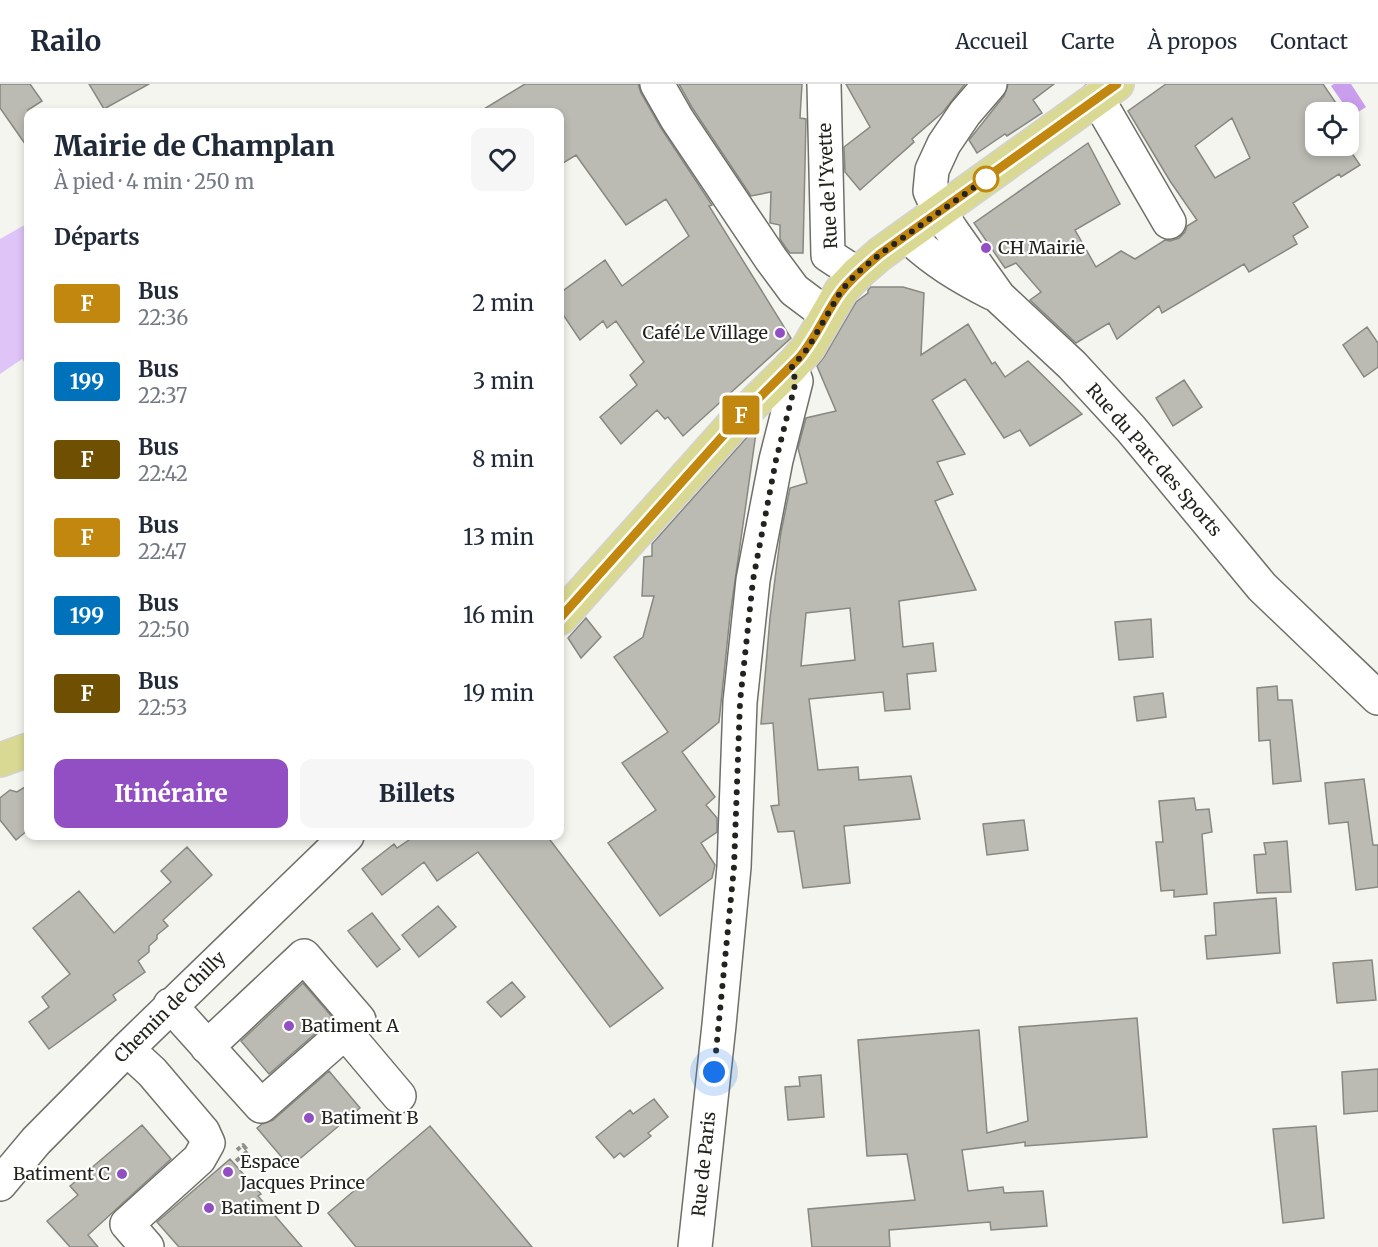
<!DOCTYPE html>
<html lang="fr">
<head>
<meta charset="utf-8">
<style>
	body { margin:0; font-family:Merriweather,serif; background:#f6f6f7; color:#1f2937; height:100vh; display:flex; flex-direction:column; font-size:22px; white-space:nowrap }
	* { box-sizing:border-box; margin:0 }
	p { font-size:20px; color:#747a83 }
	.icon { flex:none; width:33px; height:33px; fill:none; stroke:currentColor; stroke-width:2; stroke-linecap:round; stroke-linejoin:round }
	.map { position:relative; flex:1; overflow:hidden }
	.panel { position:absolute; left:24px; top:24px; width:540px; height:732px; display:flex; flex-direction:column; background:#fff; border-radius:12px; box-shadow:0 3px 9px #0003 }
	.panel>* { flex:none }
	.badge { padding:0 12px; border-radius:4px; font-size:21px; line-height:39px }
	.buttons { position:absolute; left:1305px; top:18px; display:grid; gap:12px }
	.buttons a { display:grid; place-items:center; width:54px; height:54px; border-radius:12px; background:#fff; box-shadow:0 3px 9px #0003; font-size:30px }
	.you { position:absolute; width:30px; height:30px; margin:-15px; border:4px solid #fff; border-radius:50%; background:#1a73e8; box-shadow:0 0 0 9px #1a73e833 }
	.map>.badge { position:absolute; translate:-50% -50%; box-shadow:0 0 0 3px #fff }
	h2 { padding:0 30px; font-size:22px; line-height:54px }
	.round { display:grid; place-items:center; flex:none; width:63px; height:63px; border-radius:12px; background:#f6f6f7 }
	.head { display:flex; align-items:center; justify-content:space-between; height:102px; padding:0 30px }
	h1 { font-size:28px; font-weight:800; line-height:45px }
	.button { display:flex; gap:12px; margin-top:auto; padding:12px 30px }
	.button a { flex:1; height:69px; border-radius:12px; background:#924ec3; color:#fff; font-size:24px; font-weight:800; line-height:69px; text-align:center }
	.button a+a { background:#f6f6f7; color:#1f2937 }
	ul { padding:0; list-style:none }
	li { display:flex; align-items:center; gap:18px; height:78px; padding:0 30px }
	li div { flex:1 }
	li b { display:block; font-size:22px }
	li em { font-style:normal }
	li .badge { min-width:66px; font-weight:700; text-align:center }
	header { display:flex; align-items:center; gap:36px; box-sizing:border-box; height:84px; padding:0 30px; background:#fff; border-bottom:2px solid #e0e1e3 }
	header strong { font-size:28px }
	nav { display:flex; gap:33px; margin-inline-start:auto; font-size:21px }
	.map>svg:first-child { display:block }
	.green { fill:#dfc4f7 }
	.water { fill:#c99eed }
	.building { fill:#bbbbb4; stroke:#888882; stroke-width:1.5; fill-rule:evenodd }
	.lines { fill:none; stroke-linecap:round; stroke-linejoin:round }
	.minor-casing { stroke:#6f7069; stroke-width:36 }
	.major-casing { stroke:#d3d3d2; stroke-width:36 }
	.path { stroke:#8f908b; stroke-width:4; stroke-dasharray:6 3; stroke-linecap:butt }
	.minor { stroke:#fff; stroke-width:33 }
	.major { stroke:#d9d993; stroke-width:33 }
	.line-casing { stroke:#fff; stroke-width:14 }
	.line { stroke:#c2870e; stroke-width:9 }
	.walk { stroke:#22221f; stroke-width:6; stroke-dasharray:0 10.8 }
	.stop-dot { fill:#fff; stroke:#c2870e; stroke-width:3 }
	.poi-dot { fill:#924ec3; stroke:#fffffe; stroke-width:2 }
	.labels { text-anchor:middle; stroke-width:4.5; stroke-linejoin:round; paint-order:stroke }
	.street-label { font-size:18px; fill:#22221f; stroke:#fffffe }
	.poi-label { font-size:18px; fill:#22221f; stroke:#fffffe; text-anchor:start }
</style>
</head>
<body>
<header>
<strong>Railo</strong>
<nav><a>Accueil</a><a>Carte</a><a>À propos</a><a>Contact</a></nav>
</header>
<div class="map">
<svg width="1378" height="1163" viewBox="0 0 1378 1163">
	<rect width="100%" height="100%" fill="#f4f5ee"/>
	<!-- green -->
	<path class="green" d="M28 139V284L22 275 0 290V155Z"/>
	<!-- water -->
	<path class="water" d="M1334 0H1351L1366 23 1352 32 1331 2Z"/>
	<!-- building -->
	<path class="building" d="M0 0H30L42 17 28 26V64L0 24Z
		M89 0H149L104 25Z
		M525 0H638L641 9 661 44 712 121 709 122 791 254 683 352 668 333 665 335 657 326 621 360 600 333 637 301 630 291 644 278 616 237 607 244 603 237 580 256 560 226V209L605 176 622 202 689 152 666 115 626 141 576 71 560 81V28H479Z
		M679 0H802L800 34 806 35 803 169H790L786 164 780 155V141L770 139 771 108 751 112 693 25Z
		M846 0H965L943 28 912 55 914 58 860 106 845 88 844 63 870 43Z
		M1008 0H1054L1033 16 1042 29 1007 52 1005 50 977 69 969 56 1004 12Z
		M1166 0H1323L1342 28H1316V62H1347L1360 81 1341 93 1339 90 1293 119 1308 143 1293 152 1297 160 1249 188 1244 180 1162 229 1159 222 1117 255 1109 239 1076 259 1030 216 1041 208 1016 179 1005 184 974 139 1088 59 1120 120 1075 146 1096 183 1121 167 1135 175 1165 156 1170 157 1179 154 1185 148 1187 142 1197 136 1170 97 1128 27ZM1232 34 1250 74 1215 94 1195 62Z
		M871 203H903L924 209 921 271 968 240 992 280 995 278 1005 293 1028 277 1082 330 1030 362 1020 346 1004 354 965 295 932 316 965 370 937 378 953 410 935 417 976 506 899 517 903 563 933 559 936 587 907 590 910 625 885 627 883 608 809 615 818 686 858 683 859 696 911 692 920 735 844 742 850 799 803 804 794 747 778 748 771 722 779 721 773 639 761 640 770 534 781 448 790 404 807 399 798 364 806 334 836 327 817 282 824 273 856 218 868 209V206ZM850 524 855 576 801 582 806 529Z
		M1367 243 1378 259V283L1364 293 1343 261Z
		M1184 296 1202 323 1173 342 1156 314Z
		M757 342 730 532 719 638 682 668 715 713 706 721 717 734V748L701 759 715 781 712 794 660 832 608 759 656 726 622 679 668 648 614 573 643 553 654 512H642L644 473 652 472V460Z
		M586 534 601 553 581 574 568 554Z
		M1151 535 1153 573 1119 576 1115 538Z
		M1277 602 1278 616H1292L1301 697 1273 700 1270 656 1259 657 1257 604Z
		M1163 609 1166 633 1137 637 1134 613Z
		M1364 695 1373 761H1378V803L1356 806 1348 738 1329 740 1325 699Z
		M28 701V746L16 756 0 736V714L10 706 17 708Z
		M1194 714 1196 726 1209 725 1212 748 1202 750 1207 810 1174 813V806L1161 807 1156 758H1163L1159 717Z
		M1024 736 1028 766 987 771 983 740Z
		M415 752H547L663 904 610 943 478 768 437 797 424 778 382 811 362 785 394 760 397 764Z
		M1287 757 1291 808 1257 809 1254 771 1266 770 1264 759Z
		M187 763 212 791 163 836 168 842 157 851V855L149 862V868L138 877 145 888 113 911 116 916 49 965 29 938 49 923 42 913 70 890 33 844 79 807 114 849 171 798 161 787Z
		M1276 814 1280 869 1207 875 1205 852 1216 851 1214 819Z
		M438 822 456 843 419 873 402 851Z
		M372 829 400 865 377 883 348 847Z
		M1372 876 1376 916 1337 919 1333 879Z
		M512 898 525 913 501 933 487 918Z
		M303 899 333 934 269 990 241 957Z
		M1137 934 1147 1053 1025 1062V1058L962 1066 968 1107 1003 1103 1004 1109 1043 1107 1047 1142 991 1146 990 1138 889 1146 890 1163H812L808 1125 915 1116 907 1070 867 1072 858 956 979 946 987 1049 1028 1037 1019 943Z
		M1378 985V1027L1344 1030 1342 988Z
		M329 987 360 1024 290 1083 257 1044 262 1040 273 1036Z
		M821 991 824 1033 788 1036 785 1003 800 1002 799 993Z
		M654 1015 668 1033 648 1049 651 1052 624 1073 620 1069 614 1074 596 1053 630 1026 633 1030Z
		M142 1041 171 1075 88 1151 98 1163H70L47 1137 78 1111 70 1102Z
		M430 1042 532 1163H356L328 1129Z
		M1316 1042 1324 1134 1283 1139 1273 1045Z
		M230 1075 261 1110 258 1112 302 1163H179L157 1138Z"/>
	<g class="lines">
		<defs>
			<path id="minor" d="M657 0 677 35 771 175 794 206 826 230
				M824 0 828 171 857 190
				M990 0 965 29 944 60 932 86 930 107 940 129 952 147 999 213 1072 281 1131 345 1262 503 1378 614
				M1097 14 1169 138
				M907 151C932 176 961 193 992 209
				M170 921 261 1022 359 936 304 872 207 963
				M345 948 399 1012
				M127 965 152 988 203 1048 208 1059 199 1075 127 1140 147 1163
				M0 1100 36 1057 127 965 347 752
				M695 1163 719 941 734 783 740 618 753 496 776 376 796 297 791 283"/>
			<path id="major" d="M560 534 738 335 791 283 808 264 841 207 857 190 880 170 1117 0
				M0 676 28 666"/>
		</defs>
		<!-- minor casing -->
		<use href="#minor" class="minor-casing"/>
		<!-- major casing -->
		<use href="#major" class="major-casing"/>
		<!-- path -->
		<path class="path" d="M236 1077 248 1067 243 1061 237 1066"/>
		<!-- minor -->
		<use href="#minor" class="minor"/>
		<!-- major -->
		<use href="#major" class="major"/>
	</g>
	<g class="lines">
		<defs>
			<path id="line" d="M560 534 738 335 799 274C816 254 825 230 840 209 851 194 866 182 880 170L1117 0"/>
		</defs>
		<!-- line casing -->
		<use href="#line" class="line-casing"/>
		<!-- line -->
		<use href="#line" class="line"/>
		<!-- walk -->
		<path class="walk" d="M714 988 734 783 740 618 753 496 776 376 796 297 791 284 808 264 841 207 856 190 880 170 986 95"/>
	</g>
	<!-- markers -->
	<circle class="stop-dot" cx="986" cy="95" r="12"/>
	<g class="poi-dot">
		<circle cx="986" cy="164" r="6"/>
		<circle cx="780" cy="249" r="6"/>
		<circle cx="289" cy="942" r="6"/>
		<circle cx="309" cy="1034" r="6"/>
		<circle cx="228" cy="1088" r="6"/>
		<circle cx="122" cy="1090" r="6"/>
		<circle cx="209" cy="1124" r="6"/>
	</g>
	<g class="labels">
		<!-- street labels -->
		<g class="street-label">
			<text transform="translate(828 102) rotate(-93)" y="6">Rue de l'Yvette</text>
			<text transform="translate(1154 376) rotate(49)" y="6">Rue du Parc des Sports</text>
			<text transform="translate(170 923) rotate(-45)" y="6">Chemin de Chilly</text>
			<text transform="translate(704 1080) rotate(-84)" y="6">Rue de Paris</text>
		</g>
		<!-- poi labels -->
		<g class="poi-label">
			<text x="998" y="170">CH Mairie</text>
			<text x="768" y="255" text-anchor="end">Café Le Village</text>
			<text x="301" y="948">Batiment A</text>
			<text x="321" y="1040">Batiment B</text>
			<text x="240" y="1084">Espace<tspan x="240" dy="21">Jacques Prince</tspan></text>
			<text x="110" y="1096" text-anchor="end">Batiment C</text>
			<text x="221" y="1130">Batiment D</text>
		</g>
	</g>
</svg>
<div class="buttons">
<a><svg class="icon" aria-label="locate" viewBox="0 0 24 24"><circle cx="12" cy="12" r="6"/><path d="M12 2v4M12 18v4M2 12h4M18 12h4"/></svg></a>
</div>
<div class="you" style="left:714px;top:988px"></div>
<b class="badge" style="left:741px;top:331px;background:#c2870e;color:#fff">F</b>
<section class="panel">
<div class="head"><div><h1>Mairie de Champlan</h1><p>À pied · 4 min · 250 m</p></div><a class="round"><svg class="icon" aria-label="heart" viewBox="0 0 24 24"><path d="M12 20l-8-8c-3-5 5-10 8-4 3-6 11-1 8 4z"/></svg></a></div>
<h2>Départs</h2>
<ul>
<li><span class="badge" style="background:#c2870e;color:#fff">F</span><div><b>Bus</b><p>22:36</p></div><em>2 min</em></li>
<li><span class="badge" style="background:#0072bc;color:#fff">199</span><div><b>Bus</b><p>22:37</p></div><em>3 min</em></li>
<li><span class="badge" style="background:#6f4f02;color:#fff">F</span><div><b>Bus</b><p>22:42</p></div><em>8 min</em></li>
<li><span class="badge" style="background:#c2870e;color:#fff">F</span><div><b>Bus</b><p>22:47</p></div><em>13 min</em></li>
<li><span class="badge" style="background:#0072bc;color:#fff">199</span><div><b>Bus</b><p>22:50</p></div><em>16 min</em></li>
<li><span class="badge" style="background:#6f4f02;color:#fff">F</span><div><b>Bus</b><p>22:53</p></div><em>19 min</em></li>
</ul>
<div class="button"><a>Itinéraire</a><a>Billets</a></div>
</section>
</div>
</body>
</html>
